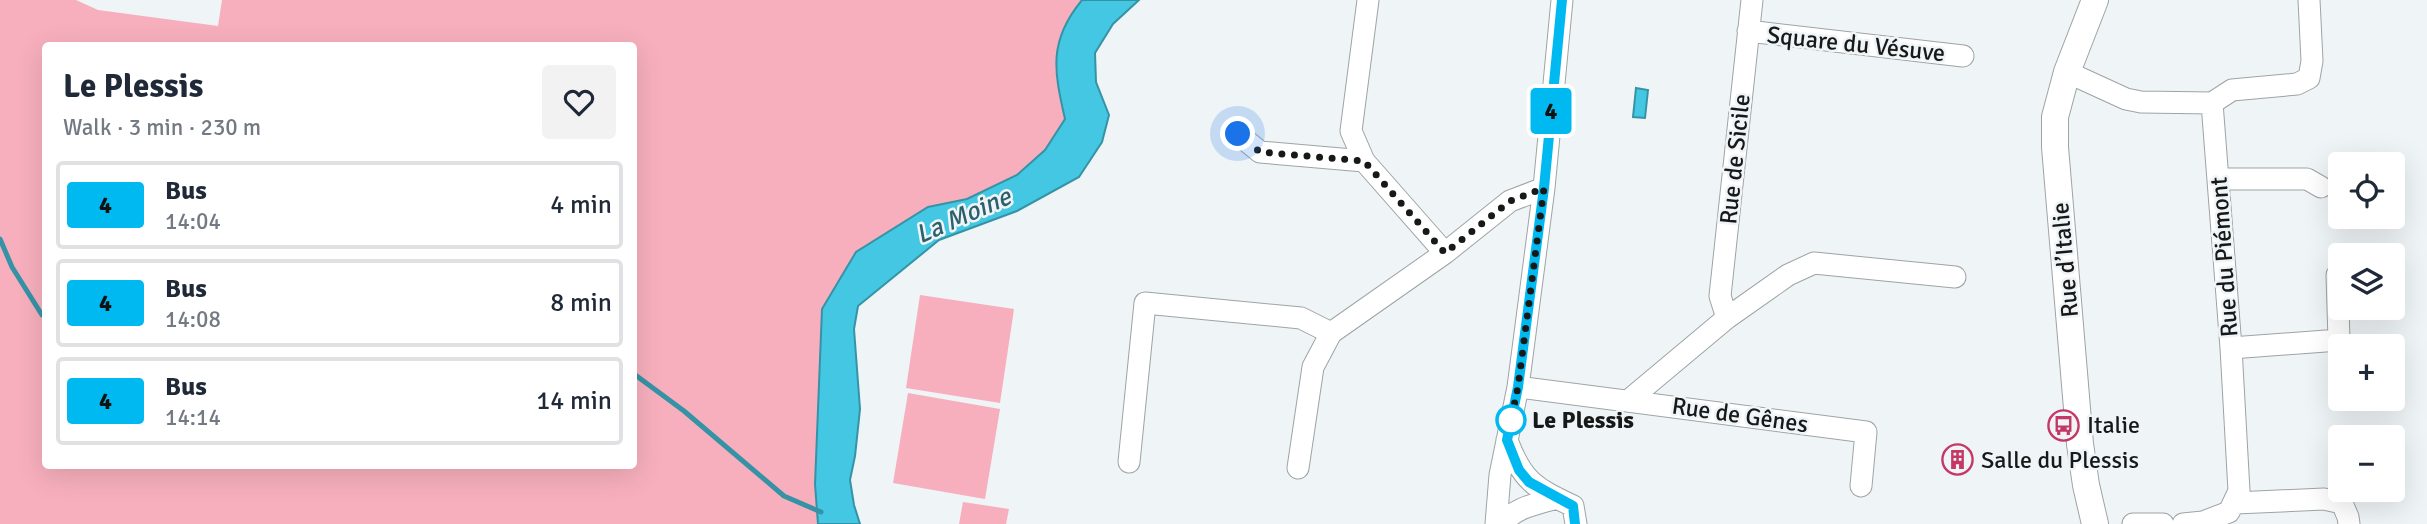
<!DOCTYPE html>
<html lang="en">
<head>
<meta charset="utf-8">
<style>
	body { margin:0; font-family:Signika,sans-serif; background:#f2f2f3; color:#1f2937; height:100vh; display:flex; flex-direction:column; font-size:26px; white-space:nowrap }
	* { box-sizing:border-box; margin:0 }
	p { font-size:23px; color:#747a83 }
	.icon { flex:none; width:38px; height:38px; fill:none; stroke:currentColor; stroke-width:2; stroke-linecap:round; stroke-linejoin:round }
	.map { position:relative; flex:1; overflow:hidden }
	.side { position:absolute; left:42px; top:42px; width:595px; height:427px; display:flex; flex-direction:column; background:#fff; border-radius:7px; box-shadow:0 7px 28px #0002 }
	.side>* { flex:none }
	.badge { padding:0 14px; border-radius:5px; font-size:24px; line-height:46px }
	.fabs { position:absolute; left:2328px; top:152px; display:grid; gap:14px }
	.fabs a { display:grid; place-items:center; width:77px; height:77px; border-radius:7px; background:#fff; box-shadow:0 7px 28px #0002; font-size:35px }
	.you { position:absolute; width:35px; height:35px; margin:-18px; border:5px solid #fff; border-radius:50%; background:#1a73e8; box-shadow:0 0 0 10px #1a73e833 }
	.map>.badge { position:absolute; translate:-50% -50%; box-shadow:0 0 0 4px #fff }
	.round { display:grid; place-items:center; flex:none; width:74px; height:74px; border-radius:7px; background:#f2f2f3 }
	.head { display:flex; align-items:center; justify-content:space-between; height:119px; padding:0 21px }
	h1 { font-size:33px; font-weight:800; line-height:52px }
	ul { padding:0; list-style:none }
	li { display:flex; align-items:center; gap:21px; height:88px; margin:0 14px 10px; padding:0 7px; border:4px solid #e0e1e3; border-radius:7px }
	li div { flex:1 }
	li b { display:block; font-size:26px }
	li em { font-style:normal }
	li .badge { min-width:77px; font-weight:700; text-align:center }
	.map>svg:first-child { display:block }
	.green { fill:#f7afbd; fill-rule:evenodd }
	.water { fill:#43c7e3; stroke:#3693a6; stroke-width:2 }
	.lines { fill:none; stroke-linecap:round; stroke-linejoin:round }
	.stream { stroke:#3693a6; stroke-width:5 }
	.minor-casing { stroke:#9ea4a5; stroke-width:23 }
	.tertiary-casing { stroke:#9ea4a5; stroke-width:28 }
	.minor { stroke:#fff; stroke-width:21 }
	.tertiary { stroke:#fff; stroke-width:26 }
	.line-casing { stroke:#fff; stroke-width:16 }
	.line { stroke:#00b9f1; stroke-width:10 }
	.walk { stroke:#171919; stroke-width:7; stroke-dasharray:0 12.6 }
	.stop-dot { fill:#fff; stroke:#00b9f1; stroke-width:3.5 }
	.labels { text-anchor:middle; stroke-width:5; stroke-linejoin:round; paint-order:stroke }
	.street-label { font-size:24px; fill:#171919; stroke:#eff4f6 }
	.stop-label { font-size:24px; font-weight:bold; fill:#171919; stroke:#eff4f6; text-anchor:start }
	.poi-label { font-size:24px; fill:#171919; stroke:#eff4f6; text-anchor:start }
	.water-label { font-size:26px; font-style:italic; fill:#2b606c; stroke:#eff4f6 }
</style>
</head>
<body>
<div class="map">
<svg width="2427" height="524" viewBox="0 0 2427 524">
	<rect width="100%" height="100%" fill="#eff4f6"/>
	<!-- green -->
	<path class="green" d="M0 0H76L98 10 218 26 222 0H1082C1049 41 1054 71 1065 119L1045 150 1017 175 967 199 928 207 856 252 822 309 815 484 818 524H0ZM46 46H634V466H46Z
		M920 295 1014 309 1000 403 906 388Z
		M908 393 1000 409 985 499 893 483Z
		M963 502 1009 509 1006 524H959Z"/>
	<!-- water -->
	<path class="water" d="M1082 0H1139L1113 24 1095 53 1096 82 1109 115 1102 142 1079 177 1017 211 939 240 858 306 854 329 860 409 855 456 850 480 854 505 860 524H818L815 484 822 309 856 252 928 207 967 199 1017 175 1045 150 1065 119C1054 71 1048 41 1082 0Z
		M1636 88 1648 90 1645 118 1633 117Z"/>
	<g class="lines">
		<!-- stream -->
		<path class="stream" d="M0 239 12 267 42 315 46 317
			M634 374 684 411 784 496 821 512"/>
		<defs>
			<path id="minor" d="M1368 0 1351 131 1364 161 1445 253
				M1748 31 1963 56
				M2067 72 2126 99 2141 102 2212 103 2231 348 2239 491 2229 512 2203 522 2183 524
				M2212 103 2232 90 2297 84 2309 78 2312 61 2309 0
				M1238 134 1260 152 1364 161
				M2219 179H2307L2321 187
				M1727 318 1720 296 1752 0
				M2231 348 2339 340 2337 275
				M1518 387 1866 432 1861 486
				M1629 400 1727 318 1788 275 1814 263 1955 277
				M1507 440C1522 481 1535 488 1573 506L1576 524
				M1129 462 1145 303 1301 318 1331 333
				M1298 468 1313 367 1331 333 1445 253 1510 201 1544 188
				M2235 503 2324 499 2342 503 2348 517 2349 524
				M1496 524 1500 475 1518 387 1544 188 1562 0
				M1501 524C1517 507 1535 504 1557 498
				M2133 524H2163"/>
			<path id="tertiary" d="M2095 0 2067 72 2055 117V147L2080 444 2086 485 2095 524"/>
		</defs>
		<!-- minor casing -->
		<use href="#minor" class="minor-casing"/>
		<!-- tertiary casing -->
		<use href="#tertiary" class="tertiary-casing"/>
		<!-- minor -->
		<use href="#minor" class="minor"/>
		<!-- tertiary -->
		<use href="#tertiary" class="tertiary"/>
	</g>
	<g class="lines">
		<defs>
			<path id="line" d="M1562 0 1544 188 1518 387 1507 440 1519 470 1529 482 1573 506 1575 524"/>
		</defs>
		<!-- line casing -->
		<use href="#line" class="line-casing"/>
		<!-- line -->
		<use href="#line" class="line"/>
		<!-- walk -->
		<path class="walk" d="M1238 134 1260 152 1364 161 1445 253 1510 201 1544 188 1518 387 1511 420"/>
	</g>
	<!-- icons -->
	<defs>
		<symbol id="bus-ring" viewBox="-11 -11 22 22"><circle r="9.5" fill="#eff4f6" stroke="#c53764" stroke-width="1.5"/><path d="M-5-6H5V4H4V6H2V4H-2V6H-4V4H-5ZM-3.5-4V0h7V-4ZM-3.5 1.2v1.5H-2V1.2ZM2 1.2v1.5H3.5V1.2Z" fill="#c53764"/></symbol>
		<symbol id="building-ring" viewBox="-11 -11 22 22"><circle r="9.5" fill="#eff4f6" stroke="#c53764" stroke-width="1.5"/><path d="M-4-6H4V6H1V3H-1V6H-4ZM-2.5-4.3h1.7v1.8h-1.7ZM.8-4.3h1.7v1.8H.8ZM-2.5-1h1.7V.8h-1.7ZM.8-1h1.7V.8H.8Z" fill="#c53764"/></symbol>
	</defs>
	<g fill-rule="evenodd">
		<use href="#bus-ring" x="2046" y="408" width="35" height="35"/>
		<use href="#building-ring" x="1940" y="442" width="35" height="35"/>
	</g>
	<!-- markers -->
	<circle class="stop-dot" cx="1511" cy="420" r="14"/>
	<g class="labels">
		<!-- street labels -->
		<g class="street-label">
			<text transform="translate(1856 44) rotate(6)" y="8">Square du Vésuve</text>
			<text transform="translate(1735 159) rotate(-84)" y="8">Rue de Sicile</text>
			<text transform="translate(2224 257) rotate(-94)" y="8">Rue du Piémont</text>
			<text transform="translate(2065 260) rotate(-95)" y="8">Rue d’Italie</text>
			<text transform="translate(1740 415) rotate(8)" y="8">Rue de Gênes</text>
		</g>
		<!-- stop labels -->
		<g class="stop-label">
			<text x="1532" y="428">Le Plessis</text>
		</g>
		<!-- poi labels -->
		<g class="poi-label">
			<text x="2087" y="433">Italie</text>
			<text x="1981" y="468">Salle du Plessis</text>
		</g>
		<!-- water labels -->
		<g class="water-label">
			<text transform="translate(963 215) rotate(-24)" y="9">La Moine</text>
		</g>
	</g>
</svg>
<div class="fabs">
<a><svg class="icon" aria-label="locate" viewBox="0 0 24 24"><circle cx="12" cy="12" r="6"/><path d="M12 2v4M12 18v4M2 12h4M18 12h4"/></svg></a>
<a><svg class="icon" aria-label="layers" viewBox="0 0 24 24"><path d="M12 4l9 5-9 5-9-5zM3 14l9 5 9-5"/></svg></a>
<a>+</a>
<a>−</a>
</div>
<div class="you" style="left:1238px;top:134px"></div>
<b class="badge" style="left:1551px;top:111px;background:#00b9f1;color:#111">4</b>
<section class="side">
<div class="head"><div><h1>Le Plessis</h1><p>Walk · 3 min · 230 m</p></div><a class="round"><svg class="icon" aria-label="heart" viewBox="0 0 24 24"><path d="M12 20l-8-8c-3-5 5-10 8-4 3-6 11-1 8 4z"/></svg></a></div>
<ul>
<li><span class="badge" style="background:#00b9f1;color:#111">4</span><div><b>Bus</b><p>14:04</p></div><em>4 min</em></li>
<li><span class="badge" style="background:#00b9f1;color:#111">4</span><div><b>Bus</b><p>14:08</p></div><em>8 min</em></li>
<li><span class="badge" style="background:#00b9f1;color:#111">4</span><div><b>Bus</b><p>14:14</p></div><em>14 min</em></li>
</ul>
</section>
</div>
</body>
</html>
